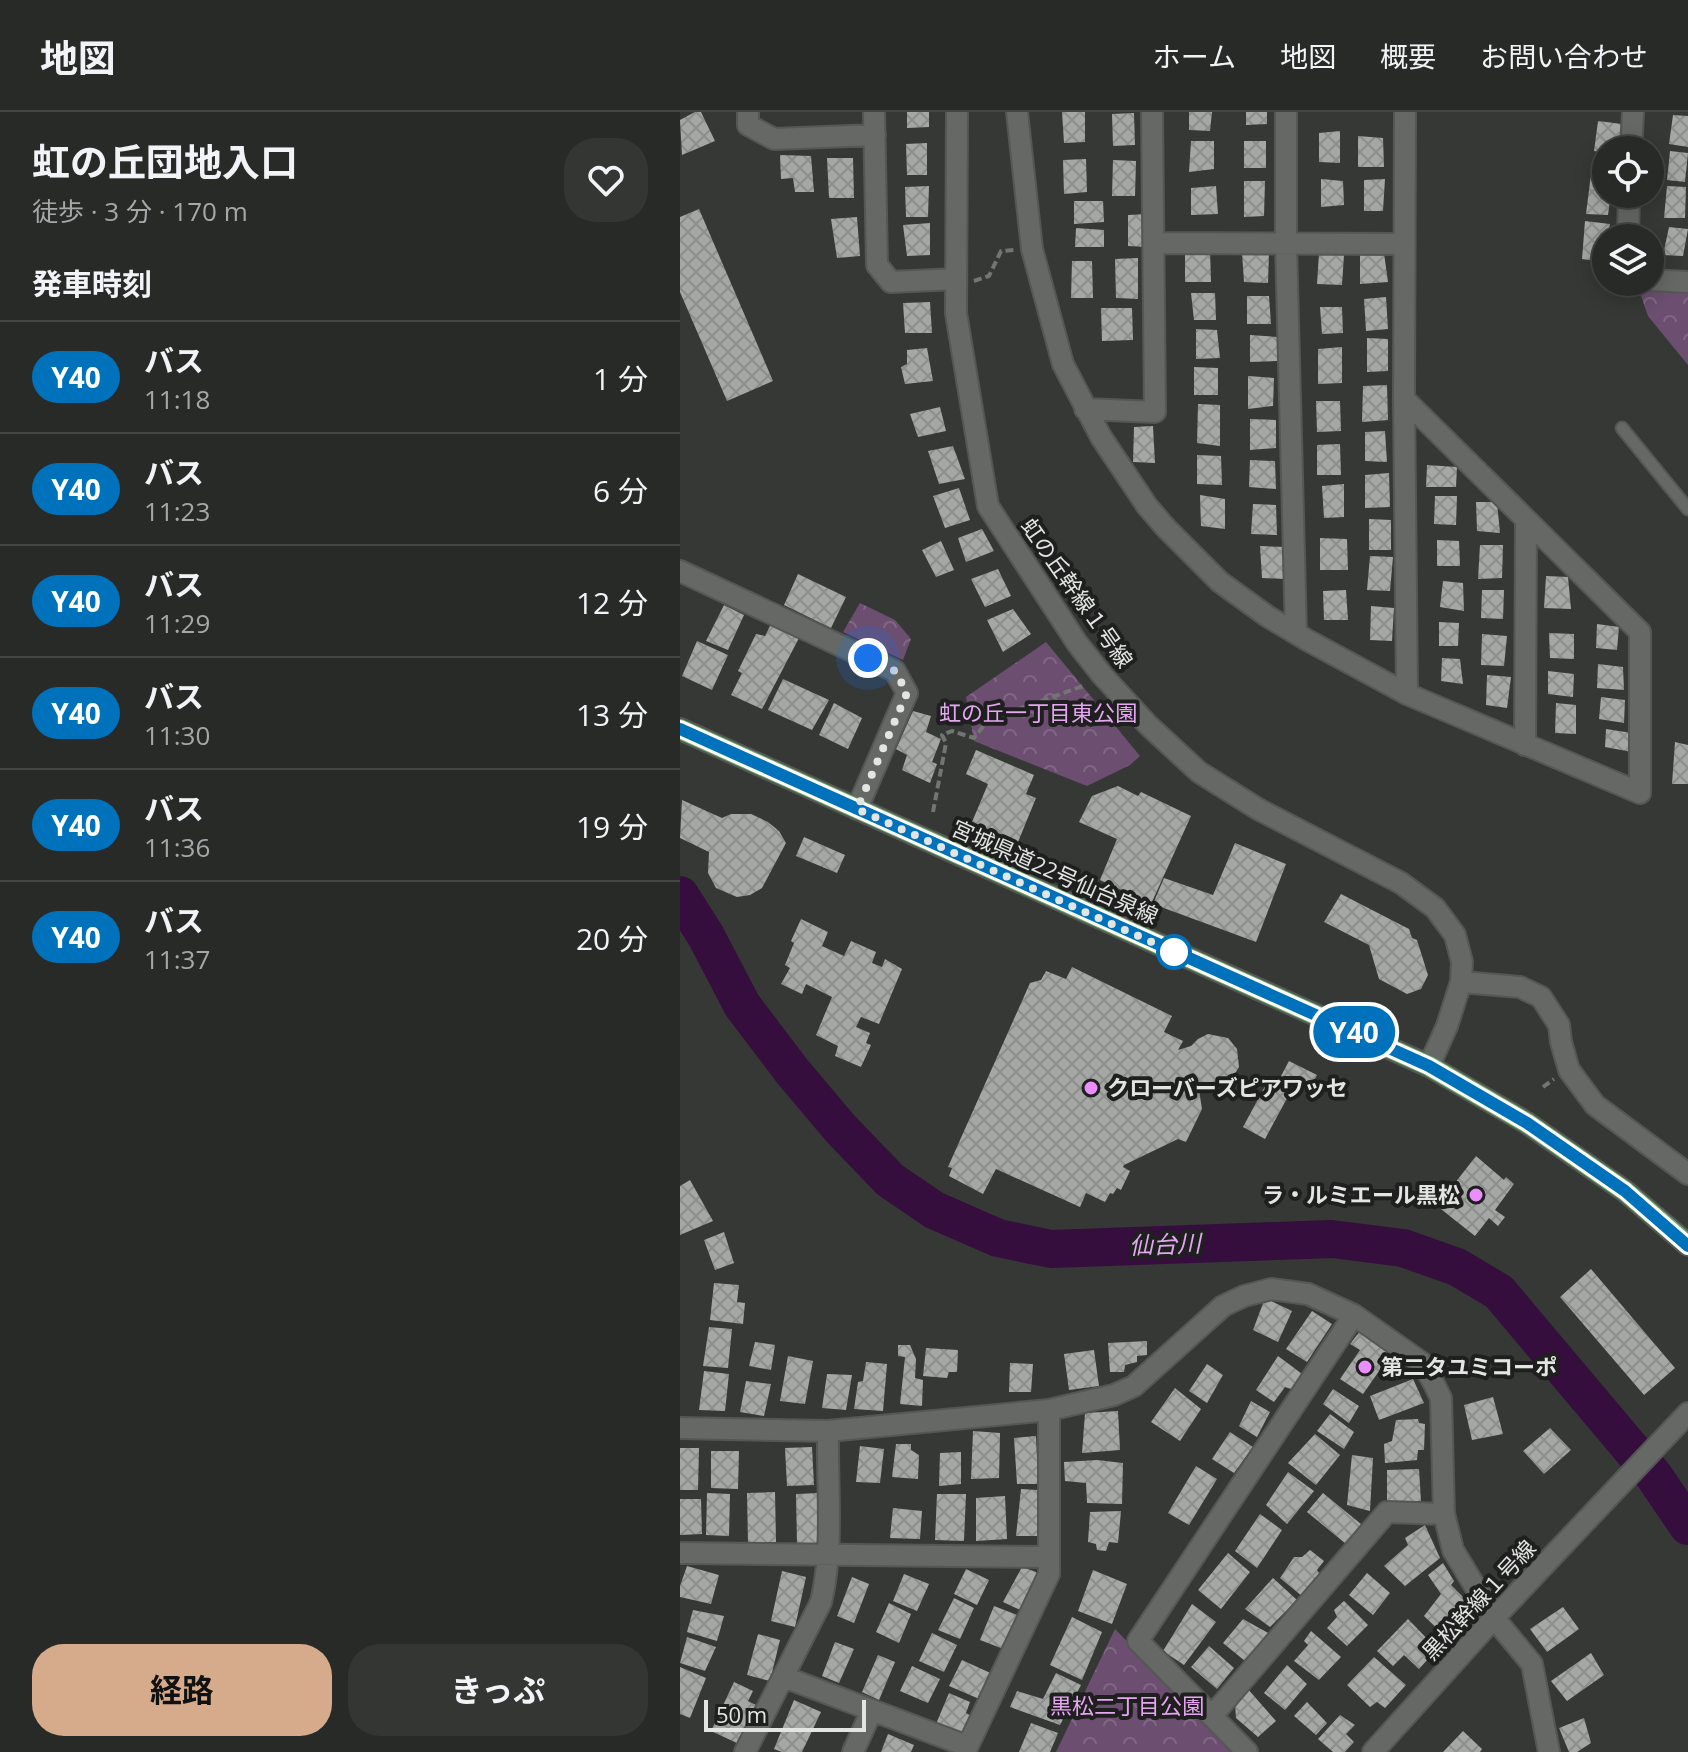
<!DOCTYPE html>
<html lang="ja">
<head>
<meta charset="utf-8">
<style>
	body { margin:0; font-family:"Open Sans","Noto Sans JP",sans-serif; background:#343634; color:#f1f3f6; height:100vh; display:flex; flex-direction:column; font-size:30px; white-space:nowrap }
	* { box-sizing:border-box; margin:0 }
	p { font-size:26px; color:#a5a7a8 }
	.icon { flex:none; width:44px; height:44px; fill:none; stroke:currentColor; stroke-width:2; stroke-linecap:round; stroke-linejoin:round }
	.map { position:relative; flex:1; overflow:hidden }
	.details { display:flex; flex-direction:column; background:#282a28; width:680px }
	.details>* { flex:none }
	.badge { padding:0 16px; border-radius:26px; font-size:28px; line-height:52px }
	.tools { position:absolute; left:912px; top:24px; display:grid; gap:16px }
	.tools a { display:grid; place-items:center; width:72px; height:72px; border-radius:50%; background:#282a28; box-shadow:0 4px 20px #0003,0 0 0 2px #444645; font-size:40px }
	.scale { position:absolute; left:24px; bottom:20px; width:162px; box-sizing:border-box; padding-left:8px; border:4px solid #e3e5e3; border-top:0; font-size:22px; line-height:28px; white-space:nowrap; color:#e3e5e3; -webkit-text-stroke:6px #1e1f1e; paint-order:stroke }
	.you { position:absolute; width:40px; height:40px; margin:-20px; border:6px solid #fff; border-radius:50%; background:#1a73e8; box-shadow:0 0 0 12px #1a73e833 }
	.map>.badge { position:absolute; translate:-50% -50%; box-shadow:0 0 0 4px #fff }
	h2 { padding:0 32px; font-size:30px; line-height:72px }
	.round { display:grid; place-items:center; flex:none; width:84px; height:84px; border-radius:32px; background:#343634 }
	.overview { display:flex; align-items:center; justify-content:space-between; height:136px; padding:0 32px }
	h1 { font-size:38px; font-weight:700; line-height:60px }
	.button { display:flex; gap:16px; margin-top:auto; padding:16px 32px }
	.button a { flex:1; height:92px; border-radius:32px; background:#d6ab8b; color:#111; font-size:32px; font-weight:700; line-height:92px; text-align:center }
	.button a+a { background:#343634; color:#f1f3f6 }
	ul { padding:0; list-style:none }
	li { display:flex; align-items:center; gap:24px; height:112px; padding:0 32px; border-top:2px solid #444645 }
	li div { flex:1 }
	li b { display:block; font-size:30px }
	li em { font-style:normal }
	li .badge { min-width:88px; font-weight:700; text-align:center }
	header { display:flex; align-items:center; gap:48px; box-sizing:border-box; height:112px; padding:0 40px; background:#282a28; border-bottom:2px solid #444645 }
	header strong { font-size:38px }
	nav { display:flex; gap:44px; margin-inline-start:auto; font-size:28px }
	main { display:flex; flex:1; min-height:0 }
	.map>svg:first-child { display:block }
	.park { fill:url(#park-crowns) }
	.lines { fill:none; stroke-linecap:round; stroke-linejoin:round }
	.river { stroke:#350e3d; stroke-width:38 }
	.building { fill:url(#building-cross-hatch) }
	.service-casing { stroke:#545754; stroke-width:15 }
	.minor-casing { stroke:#545754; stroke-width:24 }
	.tertiary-casing { stroke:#545754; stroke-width:24 }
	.primary-casing { stroke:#545754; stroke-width:24 }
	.path { stroke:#737573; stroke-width:4; stroke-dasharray:8 4; stroke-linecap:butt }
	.service { stroke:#656865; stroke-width:11 }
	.minor { stroke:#656865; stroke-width:20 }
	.tertiary { stroke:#656865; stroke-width:20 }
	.primary { stroke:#6da966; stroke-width:20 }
	.line-casing { stroke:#fff; stroke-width:18 }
	.line { stroke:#0072bc; stroke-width:12 }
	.walk { stroke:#e3e5e3; stroke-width:8; stroke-dasharray:0 14.4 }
	.stop-dot { fill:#fff; stroke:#0072bc; stroke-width:4 }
	.poi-dot { fill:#ea8dfd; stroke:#1e1f1e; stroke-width:3 }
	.labels { text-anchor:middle; stroke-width:8; stroke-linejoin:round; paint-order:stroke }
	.street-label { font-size:22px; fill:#e3e5e3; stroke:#1e1f1e }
	.park-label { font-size:22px; fill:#e5a6f2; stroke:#1e1f1e }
	.poi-label { font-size:22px; font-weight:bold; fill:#e3e5e3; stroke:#1e1f1e; text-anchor:start }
	.water-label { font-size:24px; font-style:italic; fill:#e4a6f1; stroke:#1e1f1e }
</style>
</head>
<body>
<header>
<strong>地図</strong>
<nav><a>ホーム</a><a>地図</a><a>概要</a><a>お問い合わせ</a></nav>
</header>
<main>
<section class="details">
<div class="overview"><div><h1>虹の丘団地入口</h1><p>徒歩 · 3 分 · 170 m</p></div><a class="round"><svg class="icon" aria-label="heart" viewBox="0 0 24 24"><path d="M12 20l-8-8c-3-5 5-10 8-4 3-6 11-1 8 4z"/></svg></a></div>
<h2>発車時刻</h2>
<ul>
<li><span class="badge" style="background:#0072bc;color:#fff">Y40</span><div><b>バス</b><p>11:18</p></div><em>1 分</em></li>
<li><span class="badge" style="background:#0072bc;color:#fff">Y40</span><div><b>バス</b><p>11:23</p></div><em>6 分</em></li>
<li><span class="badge" style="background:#0072bc;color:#fff">Y40</span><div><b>バス</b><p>11:29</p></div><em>12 分</em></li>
<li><span class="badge" style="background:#0072bc;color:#fff">Y40</span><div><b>バス</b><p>11:30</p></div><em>13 分</em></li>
<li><span class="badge" style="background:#0072bc;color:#fff">Y40</span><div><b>バス</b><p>11:36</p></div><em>19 分</em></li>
<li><span class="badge" style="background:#0072bc;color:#fff">Y40</span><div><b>バス</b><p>11:37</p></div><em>20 分</em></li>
</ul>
<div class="button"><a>経路</a><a>きっぷ</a></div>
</section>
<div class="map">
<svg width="1008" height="1640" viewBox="0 0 1008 1640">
	<defs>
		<pattern id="park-crowns" width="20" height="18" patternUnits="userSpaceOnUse" patternTransform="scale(2)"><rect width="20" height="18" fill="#6b4e70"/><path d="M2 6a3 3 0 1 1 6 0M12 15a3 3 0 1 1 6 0" fill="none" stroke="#806784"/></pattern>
		<pattern id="building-cross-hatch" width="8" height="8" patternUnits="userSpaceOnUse" patternTransform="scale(2)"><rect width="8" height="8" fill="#a4a7a3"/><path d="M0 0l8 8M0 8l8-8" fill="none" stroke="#8c8e8b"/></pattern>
	</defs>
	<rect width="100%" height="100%" fill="#363836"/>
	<!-- park -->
	<path class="park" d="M958 175 1008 177V253L968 204Z
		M180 491 215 508 231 527 223 548 163 520Z
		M366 530 460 644 450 653 407 674 294 629 286 585Z
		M435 1517 555 1640H376Z"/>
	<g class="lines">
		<!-- river -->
		<path class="river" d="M0 783 26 824 62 893 112 959 160 1016 210 1068 254 1098 318 1126 371 1137 652 1127 723 1136 777 1155 819 1180 974 1364 1008 1414"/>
	</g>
	<!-- building -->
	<path class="building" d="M15 0H21L35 29 2 43 0 8Z
		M227 0H249V15L227 16Z
		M382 0H405V30L384 31Z
		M509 0H532L530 19 509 18Z
		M566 0H587V12L566 13Z
		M454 1 455 33 433 34 432 2Z
		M993 3 1008 4V35L989 32Z
		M918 9 942 12 938 38H926V41L914 39Z
		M660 19V51L639 50V21Z
		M678 24 703 26 704 55H678Z
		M511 29H534V57L509 60Z
		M564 29H586V56H564Z
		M247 31V63H227L226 32Z
		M990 39 1008 41 1005 70 987 68Z
		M100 43 131 44 134 80H115L113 66 101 67Z
		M147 46H173L174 86H149Z
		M406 47 407 80 384 82 383 48Z
		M433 48 456 49 455 84H432Z
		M911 62 926 64V82H931L928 103 906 102Z
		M641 67 663 69 664 93 641 95Z
		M705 67 703 99H684V68Z
		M564 69H585L584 104 564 105Z
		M249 74 248 105H226L225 75Z
		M536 74 538 102 511 103V76Z
		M987 74 1006 75 1005 106H984Z
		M394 89H423L424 110 394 112Z
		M19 97 93 269 47 289 0 180V105Z
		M466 102V135L448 134V103Z
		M177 105 180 144 157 146 151 107Z
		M905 109 930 112 924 150 902 147Z
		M250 111V143L227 144 223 113Z
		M989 115 1008 117 1003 144 983 143Z
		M396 116 424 118V135H395Z
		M505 136 530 138 531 170H505Z
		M589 140 588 171 564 170 562 141Z
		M639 141 664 143 662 173 637 172Z
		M680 141H704L708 170 680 172Z
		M458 146V187L436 186 435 147Z
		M392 149H412L413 186H391Z
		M511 181H535L536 208H514Z
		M567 184H589L591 212H567Z
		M706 185 708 217 686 219 684 187Z
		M250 190 252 221H225L223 191Z
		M640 195H662L663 221 642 222Z
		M421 196H452L453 228 422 229Z
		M516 217 537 218 540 246 516 247Z
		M570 223 598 225 597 249 570 250Z
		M687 226 708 227V259L687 260Z
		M662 235V271L638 272V237Z
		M247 236 253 269 225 272 221 255 227 252V238Z
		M514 255 538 256V283H514Z
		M568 264 594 266 593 294 568 297Z
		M707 273 708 308 682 310 683 274Z
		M636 289H660L661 319 637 320Z
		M518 292 540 293V334L517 331Z
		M260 295 266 319 238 325 230 302Z
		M570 307 596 308V336L570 338Z
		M473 314 475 351 453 350 454 315Z
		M705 319 707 350 685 349V320Z
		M660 332 661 363H637V333Z
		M273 334 285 367 259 372 248 339Z
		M517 343 541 344 542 373 517 372Z
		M570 348 595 349 596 377 569 375Z
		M747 353 777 355 776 375H746Z
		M709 361 710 395 685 396V363Z
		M664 372V405L644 406 642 374Z
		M279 376 290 408 265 416 253 384Z
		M520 383 545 387V417L521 414Z
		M755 384H777L776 413 754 412Z
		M796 390H817L820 421 797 419Z
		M573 392 596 393 597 423 571 422Z
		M689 407 711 408V438H689Z
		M302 417 314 439 286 450 278 426Z
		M640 426 667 427 668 458H640Z
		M757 428 779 429 780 454H757Z
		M261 429 274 458 256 465 242 438Z
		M800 433H823L822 466 798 467Z
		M580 434 605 435V467L582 466Z
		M690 444 713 445 710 479 687 478Z
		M318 457 331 484 305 495 291 467Z
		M118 462 166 485 151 516 104 493Z
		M866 464 888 465 891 497 864 496Z
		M763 469 783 471 784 499 760 495Z
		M666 478 668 508H644L643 479Z
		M802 478H824L823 507 801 506Z
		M44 493 64 503 48 538 26 529Z
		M691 494 714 496 712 529 690 528Z
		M333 497 351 522 323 540 307 508Z
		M759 510 779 511 778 534H759Z
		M91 512 119 526 82 597 51 583 62 561 58 559 76 522 85 524Z
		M917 512 939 515 937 538 916 536Z
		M869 521 894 522V547L870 546Z
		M802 522 827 524 824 554 801 553Z
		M17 529 48 543 32 578 2 564Z
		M762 546 780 547 783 572 761 569Z
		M918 552 943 555 944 578 917 576Z
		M868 559 894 562 893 585 868 582Z
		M807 563 831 565 827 596 806 593Z
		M103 567 149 588 132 618 88 598Z
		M921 585 945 588 944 611 919 607Z
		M154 591 182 606 168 637 139 623Z
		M876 591 896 593V622L875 621Z
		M233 599 251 604 246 620 261 627 252 650 257 652 250 671 222 658 227 643 216 637Z
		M926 617 952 621V640L925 635Z
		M995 630 1008 633V672H992Z
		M296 638 354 663 346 682 356 686 338 730 292 710 308 672 286 662Z
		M438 674 458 684 461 680 511 704 471 792 420 768 437 727 399 710 412 684Z
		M2 688 42 706 51 702H71L88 710 99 719 106 731 82 776 70 783 57 785 36 776 28 761 29 740 0 726Z
		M124 725 165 743 157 761 116 744Z
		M555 731 606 752 576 830 473 792 484 766 533 783Z
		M661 782 729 817 732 826 737 828 748 863 741 877 727 882 699 867 689 833 644 810Z
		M121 807 148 820 142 834 164 844 171 829 196 840 192 851 202 855 205 847 222 857 199 912 181 905 176 915 190 921 186 931 191 933 181 955 155 944 158 934 136 923 152 885 126 872 122 882 101 872 110 856 105 853 114 831 111 829Z
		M392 855 492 904 484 920 503 929 498 938 511 934 518 927 528 922 548 926 557 937 559 955 553 965 543 972 535 974 522 971 519 978 522 997 506 1030 498 1027 444 1053 443 1055 450 1059 441 1078 437 1076 433 1082 430 1081 425 1090 406 1081 400 1095 316 1057 303 1082 269 1064 272 1056 268 1055 350 871 361 868 366 859 386 867Z
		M609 949 637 963 629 979 601 964Z
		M590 965 612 977 585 1027 563 1015Z
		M796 1044 824 1068 826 1065 834 1072 815 1098 825 1105 818 1114 809 1106 795 1124 757 1094Z
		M10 1068 33 1109 0 1123V1074Z
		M44 1120 54 1151 35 1158 24 1128Z
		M911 1157 995 1256 964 1283 880 1185Z
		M34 1171 59 1173 57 1190 65 1191 63 1212 30 1208Z
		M585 1186 612 1199 598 1230 573 1218Z
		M632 1199 652 1212 627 1250 606 1237Z
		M29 1215 52 1217 48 1256 23 1254Z
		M680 1219 711 1242 683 1282 660 1267 680 1238 670 1232Z
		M467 1229V1243L457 1244V1250L445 1253 444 1260H430L428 1231Z
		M75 1230 95 1233 91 1258 69 1254Z
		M218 1233H230L236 1247 235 1266 243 1268 242 1294 220 1292 225 1245 218 1244Z
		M246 1236 278 1238 277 1260H269L267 1266 243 1264Z
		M414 1238 419 1274 389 1278 384 1242Z
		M108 1244 133 1249 125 1292 100 1289Z
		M598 1244 625 1264 614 1278 605 1275 594 1290 576 1278Z
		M186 1250 207 1252 203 1299 174 1297 178 1270 183 1269Z
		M330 1251 353 1252 351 1280H329Z
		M527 1252 543 1263 527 1291 509 1279Z
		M24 1259 49 1262 45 1299 19 1298Z
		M147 1262 172 1263 166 1298 142 1296Z
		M733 1267 744 1291 699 1308 690 1284Z
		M66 1269 91 1272 84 1304 60 1300Z
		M495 1276 521 1297 500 1329 471 1310Z
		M653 1277 679 1294 669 1311 643 1292Z
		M813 1285 823 1322 792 1328 784 1293Z
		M571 1289 590 1300 577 1325 559 1314Z
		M438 1299 440 1338 402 1341 405 1301Z
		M650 1302 674 1320 664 1337 637 1319Z
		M738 1307 739 1311 745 1312 744 1338H738L737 1348 705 1351 704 1332 712 1329 716 1308Z
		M870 1316 891 1338 864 1362 843 1339Z
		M293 1319 320 1321 319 1366 291 1367Z
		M550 1320 573 1335 554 1361 532 1347Z
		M635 1322 660 1343 636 1373 608 1351Z
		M356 1324 358 1372H337L334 1326Z
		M216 1332H231V1338L239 1343 238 1367 212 1365Z
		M180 1334 204 1337 200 1371 176 1370Z
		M132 1335 134 1373 107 1374 105 1336Z
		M0 1336H19L18 1378H0Z
		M31 1339H59L58 1377 31 1376Z
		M281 1340V1372L259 1374 260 1341Z
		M672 1343 693 1346 690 1399 667 1393Z
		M417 1348 443 1351 442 1392 407 1391 406 1371 385 1369 384 1350Z
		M516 1354 537 1367 509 1413 488 1401Z
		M739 1357 741 1389 707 1390V1358Z
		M608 1360 634 1379 607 1412 586 1393Z
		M341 1377 357 1378 359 1401 364 1402V1424H336Z
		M95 1380 96 1430 68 1431 67 1381Z
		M27 1381 50 1382 49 1424 26 1423Z
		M138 1381V1431L117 1432 116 1382Z
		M643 1381 681 1412 666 1432 627 1400Z
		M257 1382H286L284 1429 255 1428Z
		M325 1384 327 1427 296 1429V1386Z
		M0 1387H21L22 1422 0 1423Z
		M213 1396 242 1399 240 1427 210 1426Z
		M441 1399 438 1431 429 1430 426 1439 417 1438 416 1432 408 1430 410 1400Z
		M580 1402 602 1418 577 1456 555 1439Z
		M745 1413 760 1446 725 1474 704 1454 728 1433 725 1426Z
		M630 1438 644 1449 637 1458 641 1464 623 1485 600 1466 614 1445H622Z
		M548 1441 570 1460 541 1497 518 1478Z
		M763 1451 774 1469 771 1473 791 1493 765 1524 744 1504 761 1482 748 1463Z
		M7 1454 39 1463 31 1492 0 1485V1474Z
		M342 1455 356 1460 361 1467 347 1501 323 1490Z
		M286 1457 309 1468 297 1493 274 1482Z
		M413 1458 447 1472 432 1512 398 1499Z
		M102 1459 126 1465 115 1515 91 1509Z
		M687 1461 710 1481 693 1503 669 1483Z
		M224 1462 249 1472 237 1499 213 1489Z
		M172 1465 189 1472 174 1511 157 1504Z
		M593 1466 617 1488 590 1515 565 1497Z
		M274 1486 294 1496 280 1527 258 1518Z
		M664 1489 688 1513 667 1534 647 1516 657 1505 654 1498Z
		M209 1491 231 1502 219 1531 196 1520Z
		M512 1492 536 1510 504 1553 483 1539Z
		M314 1494 340 1504 326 1538 300 1528Z
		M883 1495 899 1517 867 1540 850 1517Z
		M13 1498 44 1504 37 1529 7 1520Z
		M392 1505 422 1520 402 1568 370 1553Z
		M563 1507 590 1522 565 1549 543 1531Z
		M728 1507 757 1537 739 1557 724 1543 713 1554 697 1539Z
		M631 1519 661 1545 639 1568 614 1549 628 1533 624 1529Z
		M252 1521 277 1533 264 1560 239 1549Z
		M78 1522 100 1528 90 1569 67 1563Z
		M7 1525 36 1535 25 1559 0 1551Z
		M155 1530 174 1537 159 1571 142 1564Z
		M529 1534 554 1556 537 1577 511 1555Z
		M911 1541 924 1563 887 1589 871 1569Z
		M198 1543 215 1550 199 1588 182 1580Z
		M694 1545 726 1573 705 1596 697 1590 690 1595 667 1573Z
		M282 1548 317 1564 304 1589 269 1574Z
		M607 1553 627 1572 605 1598 584 1581Z
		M232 1554 260 1567 248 1591 220 1579Z
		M0 1555 26 1566 10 1606 0 1602Z
		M376 1561 401 1573 380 1613 330 1595 337 1579 363 1587Z
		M54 1570 73 1579 68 1589 78 1594 59 1632 31 1619Z
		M567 1576 596 1609 578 1625 556 1606 555 1592Z
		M269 1581 290 1590 286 1601 291 1604 280 1623 256 1612Z
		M114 1588 141 1600 122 1640H102L94 1637Z
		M627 1590 647 1611 636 1623 614 1604Z
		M660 1603 675 1613 666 1622 674 1630 665 1640H653L638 1627Z
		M904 1606 911 1631 897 1640H889L879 1616Z
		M351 1611 378 1621 370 1640H339Z
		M783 1619 802 1637 800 1640H763Z
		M208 1622 234 1633 231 1640H201Z"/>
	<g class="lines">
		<defs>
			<path id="service" d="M942 316 1008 397"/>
			<path id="minor" d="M68 0V13L94 27 195 23
				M194 0 197 153 211 170 276 167
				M337 0 352 137 383 252 421 325 467 394 485 415 540 470 587 504 627 528 727 582 960 681V520L724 287
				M606 0V131L616 521
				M725 0 724 287 727 582
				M951 38 953 0
				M948 126 949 82
				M475 131 724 132
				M970 168 1008 170
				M405 297 475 300 472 0
				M0 459 215 559 227 581 177 697
				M845 633 846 409
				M0 1316 148 1319 369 1298 434 1283 454 1274 543 1194 564 1184 591 1177 628 1182 674 1203 701 1222 741 1250 751 1266 761 1286 764 1402 773 1438 814 1506 852 1552 869 1640
				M0 1441 369 1445
				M104 1565 287 1634
				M532 1604 707 1400 764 1402
				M65 1640 141 1490C154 1436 147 1375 148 1319
				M173 1640 192 1598
				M285 1640 369 1462V1298
				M567 1640 458 1529 674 1203"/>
			<path id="tertiary" d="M277 0 276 201 308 394 397 531 422 563 468 613 519 660 578 697 721 771 755 796 775 823 782 850 781 870 767 914 749 954
				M781 870 840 875 861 885 879 913 881 930 889 958 915 993 1008 1062
				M693 1640 814 1506 1008 1301"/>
			<path id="primary" d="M0 617 749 954 847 1011 945 1079 1008 1133"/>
		</defs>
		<!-- service casing -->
		<use href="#service" class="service-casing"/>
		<!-- minor casing -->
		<use href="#minor" class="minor-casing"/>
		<!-- tertiary casing -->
		<use href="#tertiary" class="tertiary-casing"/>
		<!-- primary casing -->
		<use href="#primary" class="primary-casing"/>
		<!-- path -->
		<path class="path" d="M294 169 309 164 321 139 334 138
			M253 700 266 631 262 623 272 619 294 626 308 608 403 574
			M863 975 874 967"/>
		<!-- service -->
		<use href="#service" class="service"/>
		<!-- minor -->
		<use href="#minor" class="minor"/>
		<!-- tertiary -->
		<use href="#tertiary" class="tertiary"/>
		<!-- primary -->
		<use href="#primary" class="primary"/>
	</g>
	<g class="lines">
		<defs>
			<path id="line" d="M0 617 749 954 847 1011 945 1079 1008 1134"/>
		</defs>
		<!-- line casing -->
		<use href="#line" class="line-casing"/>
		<!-- line -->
		<use href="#line" class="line"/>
		<!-- walk -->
		<path class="walk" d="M188 546 215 559 227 581 177 697 507 846 494 840"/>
	</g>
	<!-- markers -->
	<circle class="stop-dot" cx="494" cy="840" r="16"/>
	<g class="poi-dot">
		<circle cx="411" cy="976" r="8"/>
		<circle cx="796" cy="1083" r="8"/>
		<circle cx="685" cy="1255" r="8"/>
	</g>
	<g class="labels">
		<!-- street labels -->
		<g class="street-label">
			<text transform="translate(397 481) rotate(55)" y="8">虹の丘幹線１号線</text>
			<text transform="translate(375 760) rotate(24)" y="8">宮城県道22号仙台泉線</text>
			<text transform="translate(799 1488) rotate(-47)" y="8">黒松幹線１号線</text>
		</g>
		<!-- park labels -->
		<g class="park-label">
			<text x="358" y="609">虹の丘一丁目東公園</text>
			<text x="447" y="1602">黒松二丁目公園</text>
		</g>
		<!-- poi labels -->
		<g class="poi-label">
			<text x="427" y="984">クローバーズピアワッセ</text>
			<text x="780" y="1091" text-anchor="end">ラ・ルミエール黒松</text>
			<text x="701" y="1263">第二タユミコーポ</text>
		</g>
		<!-- water labels -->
		<g class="water-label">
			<text transform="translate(485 1133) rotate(-2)" y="8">仙台川</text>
		</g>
	</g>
</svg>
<div class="tools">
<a><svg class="icon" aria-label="locate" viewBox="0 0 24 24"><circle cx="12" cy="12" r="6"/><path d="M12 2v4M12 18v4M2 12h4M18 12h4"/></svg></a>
<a><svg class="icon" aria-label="layers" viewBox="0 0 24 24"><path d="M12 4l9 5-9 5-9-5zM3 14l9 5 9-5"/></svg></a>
</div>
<div class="scale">50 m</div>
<div class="you" style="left:188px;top:546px"></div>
<b class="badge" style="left:674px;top:920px;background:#0072bc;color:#fff">Y40</b>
</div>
</main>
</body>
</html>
